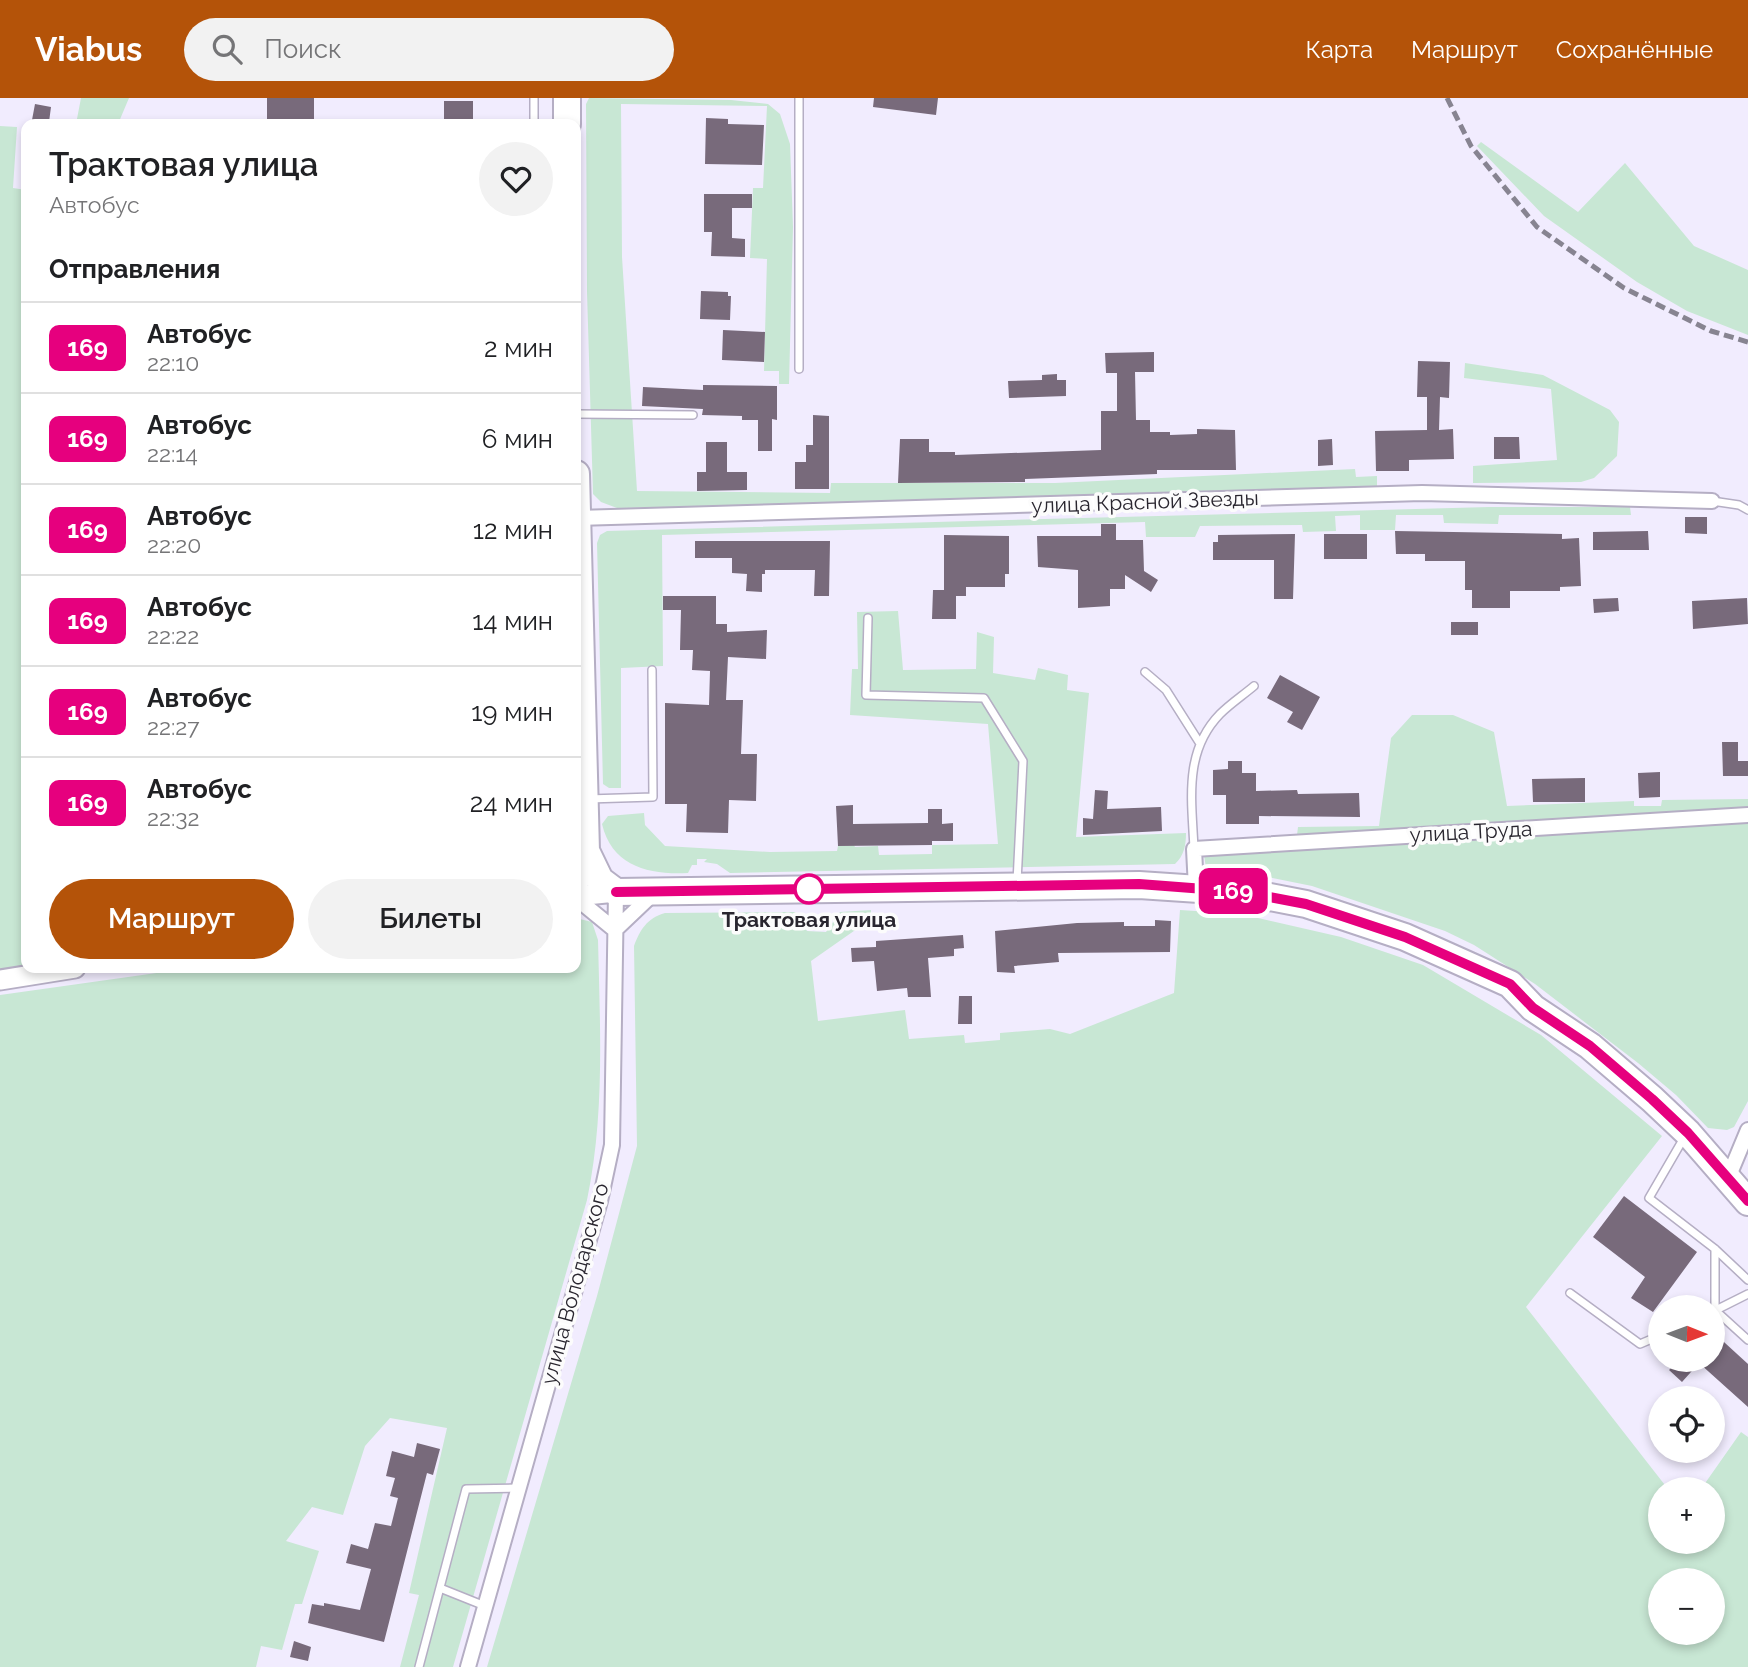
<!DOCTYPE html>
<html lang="ru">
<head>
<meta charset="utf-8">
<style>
	body { margin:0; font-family:Raleway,sans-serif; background:#f2f2f2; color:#202124; height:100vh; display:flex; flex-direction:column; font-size:26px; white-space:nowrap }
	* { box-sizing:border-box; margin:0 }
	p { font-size:23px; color:#757577 }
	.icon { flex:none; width:38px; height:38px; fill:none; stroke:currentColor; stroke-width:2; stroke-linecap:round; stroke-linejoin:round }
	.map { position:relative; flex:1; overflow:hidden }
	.details { position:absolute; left:21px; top:21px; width:560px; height:854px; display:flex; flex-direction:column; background:#fff; border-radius:14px; box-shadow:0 4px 10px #0003 }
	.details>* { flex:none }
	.badge { padding:0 14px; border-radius:10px; font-size:24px; line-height:46px }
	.needle { width:46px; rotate:91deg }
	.controls { position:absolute; left:1648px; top:1197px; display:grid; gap:14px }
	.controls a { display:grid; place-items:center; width:77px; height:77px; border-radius:50%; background:#fff; box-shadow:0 4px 10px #0003; font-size:35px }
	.map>.badge { position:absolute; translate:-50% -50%; box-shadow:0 0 0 4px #fff }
	h2 { padding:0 28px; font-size:26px; line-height:63px }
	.round { display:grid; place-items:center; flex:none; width:74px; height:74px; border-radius:37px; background:#f2f2f2 }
	.headline { display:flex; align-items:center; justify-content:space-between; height:119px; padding:0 28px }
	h1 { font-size:33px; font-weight:600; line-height:52px }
	.button { display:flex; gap:14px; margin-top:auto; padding:14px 28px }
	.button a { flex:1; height:80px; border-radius:42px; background:#b45309; color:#fff; font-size:28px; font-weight:600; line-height:80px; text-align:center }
	.button a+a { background:#f2f2f2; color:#202124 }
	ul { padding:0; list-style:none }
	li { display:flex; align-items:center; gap:21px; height:91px; padding:0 28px; border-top:2px solid #e0e0e0 }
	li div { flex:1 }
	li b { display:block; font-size:26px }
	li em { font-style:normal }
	li .badge { min-width:77px; font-weight:700; text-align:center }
	header { display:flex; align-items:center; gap:42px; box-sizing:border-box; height:98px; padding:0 35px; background:#b45309; color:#fff }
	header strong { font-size:33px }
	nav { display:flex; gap:38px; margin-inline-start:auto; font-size:24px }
	.search { width:490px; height:63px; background:#f2f2f2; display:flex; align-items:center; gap:18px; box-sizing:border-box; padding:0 24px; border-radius:38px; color:#757577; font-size:26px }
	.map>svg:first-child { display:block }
	.green { fill:#c8e7d4; fill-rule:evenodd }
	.building { fill:#786a7b }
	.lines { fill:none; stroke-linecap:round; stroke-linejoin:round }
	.lane-casing { stroke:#b5aec4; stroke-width:10 }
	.street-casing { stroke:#b5aec4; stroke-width:18 }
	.secondary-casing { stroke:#b5aec4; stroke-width:23 }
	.highway-casing { stroke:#b5aec4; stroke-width:30 }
	.lane { stroke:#fff; stroke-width:7 }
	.street { stroke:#fff; stroke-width:14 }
	.secondary { stroke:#fff; stroke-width:19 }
	.highway { stroke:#fff; stroke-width:26 }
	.rail { stroke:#878491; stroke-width:5; stroke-dasharray:10 5; stroke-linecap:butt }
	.line-casing { stroke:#fff; stroke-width:16 }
	.line { stroke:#e6007e; stroke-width:10 }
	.stop-dot { fill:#fff; stroke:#e6007e; stroke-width:3.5 }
	.labels { text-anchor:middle; stroke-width:7; stroke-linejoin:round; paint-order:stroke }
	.street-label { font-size:21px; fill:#29262f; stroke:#fcfcfc }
	.stop-label { font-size:21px; font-weight:bold; fill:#29262f; stroke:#fcfcfc }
</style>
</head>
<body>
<header>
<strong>Viabus</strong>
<div class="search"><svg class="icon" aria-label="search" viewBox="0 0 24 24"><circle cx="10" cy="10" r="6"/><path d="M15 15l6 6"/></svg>Поиск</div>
<nav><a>Карта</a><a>Маршрут</a><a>Сохранённые</a></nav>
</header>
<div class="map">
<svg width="1748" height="1569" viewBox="0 0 1748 1569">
	<rect width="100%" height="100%" fill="#f1ecfe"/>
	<!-- green -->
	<path class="green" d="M81 0H129L118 26H76Z
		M589 0 731 2 768 6 780 16 790 46 793 129 789 286H779V273H764L767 161 750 160 753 90H763L767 8 621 6 622 159 637 393 830 395 831 385H1055L1355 371 1356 379 1377 378V388L986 405 617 410 601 404 593 396 587 193 586 6Z
		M0 28 17 29 13 90 26 92V867L0 871Z
		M1481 44 1578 114 1625 65 1694 148 1748 172V237L1687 213 1637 184 1544 118 1477 48Z
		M1465 265 1543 277 1610 312 1619 324 1617 358 1594 380 1581 384 1473 385V368L1557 362 1551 291 1464 280Z
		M1489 409H1630L1631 417H1499L1498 426 1444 425 1443 417H1396L1395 432H1360V417L1335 418 1336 433 1303 434 1302 427 1200 428 1195 439H1146L1145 424 662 437 663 568 621 570V690H609L603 686 597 445 600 437 607 433Z
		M898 513 903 572 976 571 977 534 994 539 993 575 1035 582 1038 570 1068 577 1067 592 1089 595 1076 739 1186 735C1186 747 1184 758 1175 766L730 775 717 766 704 764 707 761H697V767H692L688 775C650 777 612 769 602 726L608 718 644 715 645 727 665 748 770 754 837 753 838 748 854 747 855 749 878 748 879 757 932 756V747L998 746 988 626 850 617 852 571H858L857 514Z
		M1412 617H1453L1494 634 1507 708 1634 703V708H1661L1662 702 1748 701V1003L1734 1029 1727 1032 1708 1030 1676 997 1638 965 1535 886 1474 847 1445 833 1312 788 1247 775 1208 773 1206 770 1202 744 1297 737 1298 729 1379 728 1391 640Z
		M871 812V821L811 863 818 923 905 912 909 941 964 937 965 945 1000 942V935L1050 931 1070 936 1174 895 1180 812 1241 816 1341 839 1423 867 1541 937 1662 1038 1526 1209 1668 1391H1661V1444H1713V1391H1701L1741 1334 1748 1339V1569H487L597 1198 637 1048 634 848C640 832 647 820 665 815L795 814 807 833 826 834 840 814ZM1661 1482H1713V1535H1661Z
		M576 820 592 824 598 842C600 929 605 1016 587 1102L453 1569H400L419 1497 409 1495 447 1330 390 1320 365 1348 343 1417 312 1409 286 1443 319 1453 302 1506H295L282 1552 261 1548 256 1569H0V897L192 870H576Z"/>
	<!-- building -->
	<path class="building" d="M267 0H314V22L293 21V26L267 24Z
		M874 0H938L936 17 873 9Z
		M444 3H473V26H444Z
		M35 6 51 9 49 24 32 22Z
		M706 20 728 21V26L764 27 762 67 705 66Z
		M704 96H752V110H732V140L745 141V159L711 158 712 134H704Z
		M701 193 728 194V198H731L730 222 700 221Z
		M723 232 765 234 764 264 722 262Z
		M1154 254V274H1135L1136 322H1150V334H1170V337L1197 336V331L1235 332 1236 372H1157V376L1025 381V384L898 385 900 341H929V354H955V357L1101 352V313H1117V275H1106L1105 255Z
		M1418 263 1450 264 1449 300 1440 299 1439 332 1453 331 1454 361 1409 362V373H1376L1375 333 1427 332V299H1417Z
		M1057 276V282H1066V298L1009 300 1008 283 1042 282V277Z
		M703 287 777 288V322L772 321V353H758V322H742V318L702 317 703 311 642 308 643 289 703 292Z
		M813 317 829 318V391H795V364H806V347H813Z
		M1494 339H1519L1520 361H1494Z
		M1332 341 1333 367 1318 368V342Z
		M706 344H727V374H747V392L697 393V374H706Z
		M1685 419H1707V436L1685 435Z
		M1101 426H1116V442H1143L1144 473 1158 482 1151 494 1125 477V491H1110V508L1078 510V472L1038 469 1037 438H1101Z
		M1395 433 1562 436V441L1579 440 1581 488 1560 489V493H1510V510H1472V492H1465V463H1425V456H1396Z
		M1648 433 1649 452H1593V434Z
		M1295 436 1293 501H1274V462H1213V444H1218V437Z
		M1324 436H1367V461H1324Z
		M944 437 1009 438V476H1005V489H966V498H956V521H932L933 492H944Z
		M695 443H830L829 498H814L815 472H765V476H762V494L746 493 747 476 732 475V460H695Z
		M663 498H716V526H727V534L767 532 766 561 728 559 726 602H743L741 656H757L756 703 729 702 728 735 686 734 687 706H665V605L709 607 710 573 692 572 693 552H680L681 512H663Z
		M1618 500 1619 513 1594 515 1593 501Z
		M1747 500 1748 526 1693 531 1692 503Z
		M1451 524H1478V537H1451Z
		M1280 577 1320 599 1302 632 1287 624 1293 614 1267 600Z
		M1722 644H1738V663H1748V678H1723Z
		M1228 663H1242V675H1256V693L1297 692 1298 696 1359 695 1360 719 1259 718V726H1226V697H1213V672L1228 671Z
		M1660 674V699L1639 700 1638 675Z
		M1585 680V704H1533L1532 681Z
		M1095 692 1108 693 1107 711 1161 709 1162 733 1083 737V720L1093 721Z
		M853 707V726L928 725V711H942V726L953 725V743H932V747L838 748 836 708Z
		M1155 822 1171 823 1170 854 1058 855 1059 864 1014 868 1015 875 997 874 995 833 1077 825 1124 824V828H1155Z
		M963 837 964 850 954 851V858L928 860 931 899H908L907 890 877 893 874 863 852 864 851 850 876 849V843Z
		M959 898H972V926H958Z
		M1624 1098 1697 1154 1653 1214 1631 1200 1645 1179 1593 1139Z
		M1713 1234 1748 1266V1309L1699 1265 1682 1284 1669 1272 1679 1262H1713Z
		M417 1345 440 1351 433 1377 427 1375 384 1544 308 1525 312 1506 324 1508V1505L360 1512 371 1471 346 1465 351 1446 368 1451 375 1425 391 1428 398 1400 390 1398 395 1380 386 1378 392 1353 414 1359Z
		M294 1543 311 1549 308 1563 290 1559Z"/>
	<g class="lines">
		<defs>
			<path id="lane" d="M534 0V26
				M799 0V271
				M576 316 693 317
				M1712 403 1739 407 1748 412
				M868 520 866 597 984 600 1023 663 1017 784
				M1145 574 1166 592 1199 644
				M588 701 653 699 652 572
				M1194 751C1192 703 1183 654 1220 616 1230 606 1242 598 1254 588
				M1685 1038 1649 1100 1715 1151 1748 1182
				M1715 1151V1212L1748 1242
				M1570 1195 1640 1246 1661 1237
				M1714 1213 1748 1196
				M440 1490 485 1508
				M419 1569 466 1391 519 1390"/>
			<path id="street" d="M577 420 1422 395 1712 403
				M1196 790 1194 751 1748 717
				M576 794 592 765
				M576 800 615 832 655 794
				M1728 1080 1748 1032
				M468 1569 600 1103 612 1047 616 794"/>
			<path id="secondary" d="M576 798 616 794
				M0 882 75 870"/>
			<path id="highway" d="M567 0V26
				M576 376 586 753 600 782 616 794 1139 787 1244 794 1306 806 1405 839 1510 886 1533 910 1590 948 1652 1001 1688 1035 1748 1104"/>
		</defs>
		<!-- lane casing -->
		<use href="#lane" class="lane-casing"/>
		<!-- street casing -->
		<use href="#street" class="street-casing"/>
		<!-- secondary casing -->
		<use href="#secondary" class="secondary-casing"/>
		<!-- highway casing -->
		<use href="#highway" class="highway-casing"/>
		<!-- lane -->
		<use href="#lane" class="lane"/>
		<!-- street -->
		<use href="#street" class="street"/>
		<!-- secondary -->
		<use href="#secondary" class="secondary"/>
		<!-- highway -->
		<use href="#highway" class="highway"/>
		<!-- rail -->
		<path class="rail" d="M1447 0 1471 48 1537 129 1624 190 1711 233 1748 244"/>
	</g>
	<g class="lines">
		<defs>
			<path id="line" d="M616 794 1139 786 1244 794 1306 806 1405 839 1510 886 1533 910 1590 948 1652 1001 1688 1035 1748 1103"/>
		</defs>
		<!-- line casing -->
		<use href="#line" class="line-casing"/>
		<!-- line -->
		<use href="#line" class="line"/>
	</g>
	<!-- markers -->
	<circle class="stop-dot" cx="809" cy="791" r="14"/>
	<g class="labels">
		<!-- street labels -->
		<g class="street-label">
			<text transform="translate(1145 404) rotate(-2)" y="7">улица Красной Звезды</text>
			<text transform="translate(1471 734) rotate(-3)" y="7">улица Труда</text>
			<text transform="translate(575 1186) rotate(-75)" y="7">улица Володарского</text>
		</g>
		<!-- stop labels -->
		<g class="stop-label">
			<text x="809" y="829">Трактовая улица</text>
		</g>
	</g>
</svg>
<div class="controls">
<a><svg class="needle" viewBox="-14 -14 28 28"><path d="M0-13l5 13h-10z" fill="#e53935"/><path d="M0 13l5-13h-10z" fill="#757577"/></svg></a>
<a><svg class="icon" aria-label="locate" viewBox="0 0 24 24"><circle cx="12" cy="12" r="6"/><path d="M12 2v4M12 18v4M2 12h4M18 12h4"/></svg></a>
<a>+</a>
<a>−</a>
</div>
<b class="badge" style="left:1233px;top:793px;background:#e6007e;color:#fff">169</b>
<section class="details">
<div class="headline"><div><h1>Трактовая улица</h1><p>Автобус</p></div><a class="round"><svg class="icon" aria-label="heart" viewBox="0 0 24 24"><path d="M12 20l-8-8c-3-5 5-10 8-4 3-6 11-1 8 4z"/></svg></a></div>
<h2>Отправления</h2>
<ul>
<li><span class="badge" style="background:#e6007e;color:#fff">169</span><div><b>Автобус</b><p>22:10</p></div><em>2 мин</em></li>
<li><span class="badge" style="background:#e6007e;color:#fff">169</span><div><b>Автобус</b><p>22:14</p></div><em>6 мин</em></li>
<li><span class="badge" style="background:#e6007e;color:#fff">169</span><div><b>Автобус</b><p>22:20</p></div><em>12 мин</em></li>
<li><span class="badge" style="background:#e6007e;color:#fff">169</span><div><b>Автобус</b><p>22:22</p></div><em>14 мин</em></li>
<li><span class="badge" style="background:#e6007e;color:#fff">169</span><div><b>Автобус</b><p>22:27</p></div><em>19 мин</em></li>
<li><span class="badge" style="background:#e6007e;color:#fff">169</span><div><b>Автобус</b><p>22:32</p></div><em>24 мин</em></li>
</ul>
<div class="button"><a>Маршрут</a><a>Билеты</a></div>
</section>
</div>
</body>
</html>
